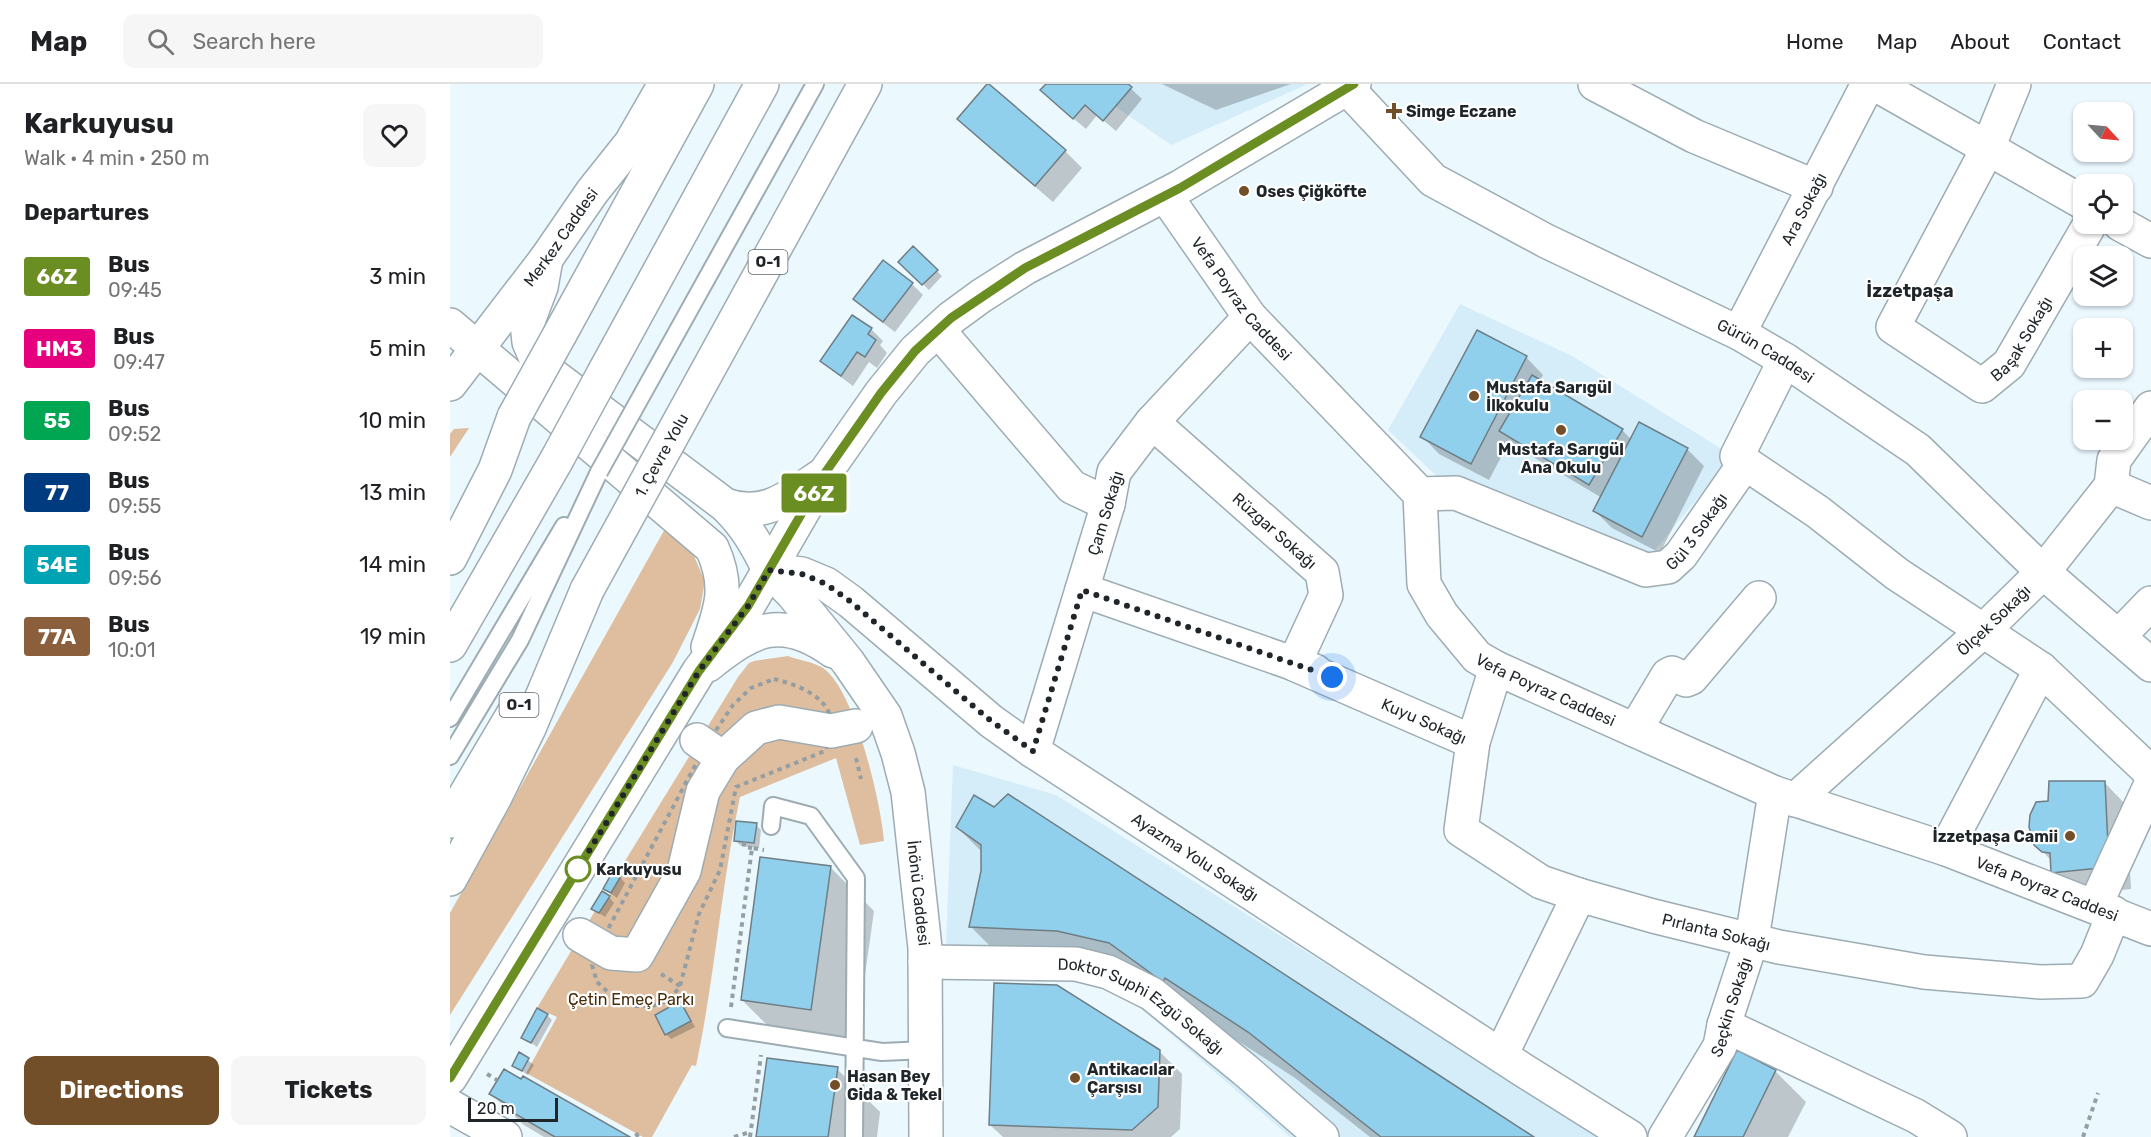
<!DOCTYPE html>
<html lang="en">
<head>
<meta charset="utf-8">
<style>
	body { margin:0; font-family:Rubik,sans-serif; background:#f6f6f6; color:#202124; height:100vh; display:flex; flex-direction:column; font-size:22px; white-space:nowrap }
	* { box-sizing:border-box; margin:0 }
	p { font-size:20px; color:#757577 }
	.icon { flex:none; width:33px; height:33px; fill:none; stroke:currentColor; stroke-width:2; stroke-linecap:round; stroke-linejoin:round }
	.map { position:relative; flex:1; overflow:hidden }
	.drawer { display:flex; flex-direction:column; background:#fff; width:450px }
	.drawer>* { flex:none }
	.badge { padding:0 12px; border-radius:4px; font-size:21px; line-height:39px }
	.needle { width:39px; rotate:116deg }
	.fabs { position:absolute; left:1623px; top:18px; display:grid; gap:12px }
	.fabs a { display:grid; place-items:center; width:60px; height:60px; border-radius:12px; background:#fff; box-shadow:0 2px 4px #0004; font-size:30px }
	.scale { position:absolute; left:18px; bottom:15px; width:90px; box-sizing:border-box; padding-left:6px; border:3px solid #1f2528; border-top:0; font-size:16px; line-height:21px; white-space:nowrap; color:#1f2528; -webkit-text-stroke:4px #fff; paint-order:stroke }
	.you { position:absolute; width:30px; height:30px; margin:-15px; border:4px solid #fff; border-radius:50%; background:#1a73e8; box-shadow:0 0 0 9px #1a73e833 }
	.map>.badge { position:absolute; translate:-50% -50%; box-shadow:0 0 0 3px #fff }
	h2 { padding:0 24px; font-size:22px; line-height:54px }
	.round { display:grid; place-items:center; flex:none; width:63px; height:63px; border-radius:12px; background:#f6f6f6 }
	.overview { display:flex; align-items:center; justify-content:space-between; height:102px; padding:0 24px }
	h1 { font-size:28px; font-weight:700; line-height:45px }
	.cta { display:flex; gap:12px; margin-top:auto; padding:12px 24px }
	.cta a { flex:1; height:69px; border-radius:12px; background:#724f28; color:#fff; font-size:24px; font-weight:700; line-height:69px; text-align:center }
	.cta a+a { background:#f6f6f6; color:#202124 }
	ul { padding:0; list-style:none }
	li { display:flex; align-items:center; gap:18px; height:72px; padding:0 24px }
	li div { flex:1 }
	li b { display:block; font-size:22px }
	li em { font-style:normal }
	li .badge { min-width:66px; font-weight:700; text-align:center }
	header { display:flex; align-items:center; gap:36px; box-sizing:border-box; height:84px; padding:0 30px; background:#fff; border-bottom:2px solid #e0e0e0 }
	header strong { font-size:28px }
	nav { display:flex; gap:33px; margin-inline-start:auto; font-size:21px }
	.search { width:420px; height:54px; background:#f6f6f6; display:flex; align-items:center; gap:15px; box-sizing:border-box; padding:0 21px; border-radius:12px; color:#757577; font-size:22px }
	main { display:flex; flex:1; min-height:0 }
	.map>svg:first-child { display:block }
	.built { fill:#d5edf9 }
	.green { fill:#debe9f }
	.shadow { fill:#0003 }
	.building { fill:#91d0ed; stroke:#6f7d84; stroke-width:1.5 }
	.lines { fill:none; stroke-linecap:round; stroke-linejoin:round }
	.lane-casing { stroke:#9dacb3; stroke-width:20 }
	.street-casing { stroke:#9dacb3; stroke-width:36 }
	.secondary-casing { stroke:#9dacb3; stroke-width:36 }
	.primary-casing { stroke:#9dacb3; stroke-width:36 }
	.highway-casing { stroke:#9dacb3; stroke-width:36 }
	.path { stroke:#959fa3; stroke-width:4; stroke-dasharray:4.5 4.5; stroke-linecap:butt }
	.lane { stroke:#fff; stroke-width:16 }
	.street { stroke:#fff; stroke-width:33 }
	.secondary { stroke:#fff; stroke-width:33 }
	.primary { stroke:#fff; stroke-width:33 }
	.highway { stroke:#fff; stroke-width:33 }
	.lane-bridge-casing { stroke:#9dacb3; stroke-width:20; stroke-linecap:butt }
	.highway-bridge-casing { stroke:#9dacb3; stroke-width:36; stroke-linecap:butt }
	.lane-bridge { stroke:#fff; stroke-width:16 }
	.highway-bridge { stroke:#fff; stroke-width:33 }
	.line-casing { stroke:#fff; stroke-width:14 }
	.line { stroke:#6b8e23; stroke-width:9 }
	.walk { stroke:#1f2528; stroke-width:6; stroke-dasharray:0 10.8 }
	.poi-dot { fill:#724f28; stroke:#fff; stroke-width:2 }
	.stop-dot { fill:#fff; stroke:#6b8e23; stroke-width:3 }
	.labels { text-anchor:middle; stroke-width:4.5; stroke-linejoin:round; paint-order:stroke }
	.shield { fill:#fff; stroke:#626668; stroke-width:1.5 }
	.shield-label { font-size:15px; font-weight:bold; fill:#1f2528 }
	.poi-label { font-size:16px; font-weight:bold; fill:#1f2528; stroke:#fff; text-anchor:start }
	.street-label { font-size:16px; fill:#1f2528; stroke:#fff }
	.stop-label { font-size:16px; font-weight:bold; fill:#1f2528; stroke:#fff; text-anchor:start }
	.park-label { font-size:16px; fill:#482b08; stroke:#fff }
	.neighbourhood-label { font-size:18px; font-weight:bold; fill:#1f2528; stroke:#fff }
</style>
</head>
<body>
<header>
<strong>Map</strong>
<div class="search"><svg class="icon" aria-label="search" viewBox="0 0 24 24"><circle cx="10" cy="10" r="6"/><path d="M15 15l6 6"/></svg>Search here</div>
<nav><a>Home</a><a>Map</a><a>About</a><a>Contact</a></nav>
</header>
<main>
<section class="drawer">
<div class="overview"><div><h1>Karkuyusu</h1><p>Walk · 4 min · 250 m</p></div><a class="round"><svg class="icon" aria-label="heart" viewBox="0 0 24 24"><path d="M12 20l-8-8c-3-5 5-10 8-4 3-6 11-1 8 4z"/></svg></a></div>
<h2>Departures</h2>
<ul>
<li><span class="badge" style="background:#6b8e23;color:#fff">66Z</span><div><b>Bus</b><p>09:45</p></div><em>3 min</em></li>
<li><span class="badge" style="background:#e6007e;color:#fff">HM3</span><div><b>Bus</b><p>09:47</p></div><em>5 min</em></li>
<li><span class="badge" style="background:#00a651;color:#fff">55</span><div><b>Bus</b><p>09:52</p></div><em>10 min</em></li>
<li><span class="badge" style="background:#003b80;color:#fff">77</span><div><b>Bus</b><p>09:55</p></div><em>13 min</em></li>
<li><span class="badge" style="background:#00a3b4;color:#fff">54E</span><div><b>Bus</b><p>09:56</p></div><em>14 min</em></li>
<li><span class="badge" style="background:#8b5e3c;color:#fff">77A</span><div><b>Bus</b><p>10:01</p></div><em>19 min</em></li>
</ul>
<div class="cta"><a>Directions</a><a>Tickets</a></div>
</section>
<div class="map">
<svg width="1701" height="1053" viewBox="0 0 1701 1053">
	<rect width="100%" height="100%" fill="#ebf8fe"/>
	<!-- built -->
	<path class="built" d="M633 0H858L721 61Z
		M1010 220 1122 272 1283 372 1200 472 993 398 938 346Z
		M503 681 606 711 1152 1053H840L673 909 616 889 495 888Z"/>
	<!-- green -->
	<path class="green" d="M19 344 0 373V350L4 345Z
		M216 443 239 461 255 497 250 525 223 578 0 931V829Z
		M338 572C348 576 364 578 373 584 405 606 431 719 434 757L410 761 386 674 290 713C271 802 265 893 246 982L242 981 202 1053H193L76 989 107 933 87 924 145 827 149 829 171 792 167 790 288 593 299 579 304 577Z"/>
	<!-- shadow -->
	<path class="shadow" d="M598 0H676L692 15 666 47 647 31 636 45 604 18Z
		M712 0H841L766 26Z
		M538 1 615 67 632 84 603 118 526 52 509 35Z
		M463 164 492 192 479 206 450 178Z
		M462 200 473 211 445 248 417 227 405 215Z
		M402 233 421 245 433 257 430 261 437 269 427 284 419 278 403 302 384 288 372 277Z
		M1076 273 1093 291 1090 297 1172 346 1182 356 1237 365 1254 382 1210 469 1162 444 1145 427 1152 414 1068 364 1060 356 1039 396 989 370 972 352Z
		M1654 698 1676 721 1681 805 1625 811 1602 788V777L1585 760 1600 718Z
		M306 741 311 746 309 764 291 762 285 756Z
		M507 743 1081 1053H920L845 994 706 904 566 888 521 843 532 787V768Z
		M380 783 424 827 404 969 335 959 292 916Z
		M170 793 175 799 167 814 155 805Z
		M159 813 164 819 155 833 143 825Z
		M230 919 235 924 245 943 221 955 216 950Z
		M97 931 102 936 87 963 73 953Z
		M709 967 732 990 730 1045 721 1053H553L540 1041Z
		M1287 968 1325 987 1356 1018 1338 1053H1246Z
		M70 970 84 981 78 991 64 982Z
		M387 985 430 1028 427 1053H308Z
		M41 1010 177 1053H94L74 1041Z"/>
	<!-- building -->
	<path class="building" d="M537 0H539L616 66 585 102 507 35Z
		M596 0H678L682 3 653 37 635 21 623 35 590 6Z
		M463 162 488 186 472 201 448 178Z
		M433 176 463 199 433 238 403 215Z
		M402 231 422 244 418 250 426 256 415 273 407 268 391 292 370 277Z
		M1027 246 1077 272 1021 380 970 353Z
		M1082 291 1173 345 1139 401 1049 347Z
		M1189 338 1238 364 1192 453 1143 427Z
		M1599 697H1655L1659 783 1601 789 1600 769 1592 768 1584 761 1579 743 1580 731 1586 718 1598 717Z
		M558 710 978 984 1084 1053H931L798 948 715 894 713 898 659 859 607 847 519 843 531 787V761L506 743 524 711 544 723Z
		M286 737 307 739 304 759 284 757Z
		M310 773 381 782 361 926 291 916Z
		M163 787 171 792 161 809 153 805Z
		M152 807 160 812 149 829 141 825Z
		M544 899 607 901 710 966 708 1023 682 1046 539 1041Z
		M230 917 241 937 215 951 205 931Z
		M87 924 98 930 81 959 71 954Z
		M1287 966 1326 986 1293 1053H1244Z
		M69 968 79 974 72 987 62 982Z
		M317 974 388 983 378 1053H306Z
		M54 985 71 995 73 992 180 1053H105L55 1024 57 1020 39 1010Z"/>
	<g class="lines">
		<defs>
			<path id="lane" d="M183 327 365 0
				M0 634 114 442
				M0 672 70 556 149 388
				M321 742 323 722 361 732 406 794 404 1053
				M277 944 432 968 476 966"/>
			<g id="street">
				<path d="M1145 0 1244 52 1366 103"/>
				<path d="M1425 0 1634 119"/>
				<path id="s1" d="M1564 0 1537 66 1443 243 1532 302 1559 280 1640 140"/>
				<path d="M1670 140 1701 157"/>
				<path d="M488 246 622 403 658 420"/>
				<path id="s2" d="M1289 249 1418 0"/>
				<path id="s3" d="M702 338 872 488 876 511 844 580 1023 658"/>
				<path d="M1295 379 1368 428 1447 490 1591 585 1701 689"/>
				<path d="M1661 402 1701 419"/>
				<path id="s4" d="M970 410 1006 409 1196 486 1218 483 1231 471 1295 379 1287 372 1335 276"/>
				<path id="s5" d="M319 486 352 490 376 500 401 518 541 637 583 667 1073 986 1180 1053"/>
				<path d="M632 506 865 587"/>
				<path d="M1669 552 1701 519"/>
				<path id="s6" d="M1046 584 1023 658 1011 746 1091 798 1129 811 1203 832 1329 863 1474 888 1591 898 1632 897 1647 871 1664 829"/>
				<path d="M1185 646 1218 591 1222 589 1236 596 1241 594 1309 514"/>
				<path d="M247 656 273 674"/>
				<path d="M583 667 658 420 664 388 702 338 800 233"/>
				<path id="s7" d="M1345 716 1534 546 1593 488 1661 402 1664 376 1701 324"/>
				<path d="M1496 765 1591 585"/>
				<path d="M1645 822 1701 700"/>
				<path d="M130 851 161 869 187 871 234 787 253 707 273 674 306 644 329 638 381 647 406 642"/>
				<path id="s8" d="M475 878 626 880 658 888 702 910 795 986 872 1053"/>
				<path d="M1274 941 1466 1032 1500 1053"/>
				<path d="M1051 971 1129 811"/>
				<path d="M0 1022 55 1053"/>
				<path id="s9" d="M1215 1053 1270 962 1274 941 1302 855 1325 709"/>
			</g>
			<g id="secondary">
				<path id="s10" d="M897 4 983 96 1096 157 1289 249 1335 276 1468 366 1593 488 1701 581"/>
				<path id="s11" d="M715 111 800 233 970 410 974 500 992 531 1027 573 1046 584 1325 709 1496 765 1701 845"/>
				<path d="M0 241 27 264"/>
				<path id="s12" d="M319 486 342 509 398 578 435 632 448 669 458 708 475 864 476 1053"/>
				<path d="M258 581C303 545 331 530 383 567"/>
			</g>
			<g id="primary">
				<path d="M96 175 91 203 77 240 79 258 85 272 97 287 275 421C295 440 307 461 319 486"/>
				<path d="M27 264 262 464C280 503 271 525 258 563"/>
				<path id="s13" d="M0 300 96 175 142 108 181 59 215 0"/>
				<path d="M275 421C314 435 339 413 371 392"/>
				<path d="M0 994 249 587 298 522 375 389 431 309 465 267 501 234 531 212 575 184 730 103 904 0"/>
			</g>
			<path id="highway" d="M110 250 247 0
				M155 287 312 0
				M220 355 415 0
				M0 474 45 386 64 333
				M0 561 106 377
				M0 737 64 629
				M0 795 45 713 79 644 137 506"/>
		</defs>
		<!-- lane casing -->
		<use href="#lane" class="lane-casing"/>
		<!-- street casing -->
		<use href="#street" class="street-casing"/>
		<!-- secondary casing -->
		<use href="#secondary" class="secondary-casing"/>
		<!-- primary casing -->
		<use href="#primary" class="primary-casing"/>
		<!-- highway casing -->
		<use href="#highway" class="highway-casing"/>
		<!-- path -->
		<path class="path" d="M324 595C349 601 387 615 381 649 380 655 377 661 375 667L286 703 270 786 249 830 230 902 220 916 202 922H184L159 909 147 898 142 881 149 862 256 661 283 621 301 604Z
			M406 674 411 695
			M294 758V763L302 764
			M211 890 230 902
			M281 923 302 764 314 766
			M37 990 47 996
			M186 1049 188 1053
			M284 1053 300 1048
			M300 1053 311 971
			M1633 1053 1648 1009"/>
		<!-- lane -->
		<use href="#lane" class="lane"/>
		<!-- street -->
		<use href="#street" class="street"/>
		<!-- secondary -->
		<use href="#secondary" class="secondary"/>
		<!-- primary -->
		<use href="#primary" class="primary"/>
		<!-- highway -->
		<use href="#highway" class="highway"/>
		<defs>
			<path id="lane-bridge" d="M149 388 183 327"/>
			<path id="highway-bridge" d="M64 333 110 250
				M106 377 155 287
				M137 506 220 355"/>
		</defs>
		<!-- lane-bridge casing -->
		<use href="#lane-bridge" class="lane-bridge-casing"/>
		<!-- highway-bridge casing -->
		<use href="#highway-bridge" class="highway-bridge-casing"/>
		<!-- lane-bridge -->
		<use href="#lane-bridge" class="lane-bridge"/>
		<!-- highway-bridge -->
		<use href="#highway-bridge" class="highway-bridge"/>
	</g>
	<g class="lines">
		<defs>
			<path id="line" d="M0 994 249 587 298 522 375 389 431 309 465 267 501 234 575 184 730 104 904 0"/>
		</defs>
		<!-- line casing -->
		<use href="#line" class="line-casing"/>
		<!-- line -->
		<use href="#line" class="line"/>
		<!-- walk -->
		<path class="walk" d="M128 785 249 587 298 522 319 486 352 490 376 500 401 518 541 637 583 667 632 506 882 593"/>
	</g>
	<!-- markers -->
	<g class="poi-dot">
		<path d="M941 18h6v6h6v6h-6v6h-6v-6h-6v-6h6z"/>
		<circle cx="794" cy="107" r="6"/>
		<circle cx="1024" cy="312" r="6"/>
		<circle cx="1111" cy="346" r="6"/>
		<circle cx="1620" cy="752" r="6"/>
		<circle cx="625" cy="994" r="6"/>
		<circle cx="385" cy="1001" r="6"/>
	</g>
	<circle class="stop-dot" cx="128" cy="785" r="12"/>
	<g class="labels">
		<!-- shield labels -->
		<g class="shield">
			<rect x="298.5" y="166" width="39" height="24" rx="4.5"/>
			<rect x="49.5" y="609" width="39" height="24" rx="4.5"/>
		</g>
		<g class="shield-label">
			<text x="318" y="183">O-1</text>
			<text x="69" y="626">O-1</text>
		</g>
		<!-- poi labels -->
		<g class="poi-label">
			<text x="956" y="33">Simge Eczane</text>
			<text x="806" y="113">Oses Çiğköfte</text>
			<text x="1036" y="309">Mustafa Sarıgül<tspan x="1036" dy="18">İlkokulu</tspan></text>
			<text x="1111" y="371" text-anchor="middle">Mustafa Sarıgül<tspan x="1111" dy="18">Ana Okulu</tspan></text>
			<text x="1608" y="758" text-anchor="end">İzzetpaşa Camii</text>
			<text x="637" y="991">Antikacılar<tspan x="637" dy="18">Çarşısı</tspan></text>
			<text x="397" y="998">Hasan Bey<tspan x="397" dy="18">Gida &amp; Tekel</tspan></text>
		</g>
		<!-- street labels -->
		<g class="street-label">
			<text dy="6" stroke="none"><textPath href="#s2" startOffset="140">Ara Sokağı</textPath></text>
			<text dy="6" stroke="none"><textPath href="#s13" startOffset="184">Merkez Caddesi</textPath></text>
			<text dy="6" stroke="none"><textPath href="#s11" startOffset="129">Vefa Poyraz Caddesi</textPath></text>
			<text dy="6" stroke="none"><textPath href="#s1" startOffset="441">Başak Sokağı</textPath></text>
			<text dy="6" stroke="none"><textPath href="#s10" startOffset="500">Gürün Caddesi</textPath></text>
			<text transform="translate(211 371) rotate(-61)" y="6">1. Çevre Yolu</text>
			<text transform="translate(655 429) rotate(-73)" y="6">Çam Sokağı</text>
			<text dy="6" stroke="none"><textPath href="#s4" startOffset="309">Gül 3 Sokağı</textPath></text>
			<text dy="6" stroke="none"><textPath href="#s3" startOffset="164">Rüzgar Sokağı</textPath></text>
			<text dy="6" stroke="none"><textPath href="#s7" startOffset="268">Ölçek Sokağı</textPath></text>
			<text dy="6" stroke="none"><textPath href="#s11" startOffset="651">Vefa Poyraz Caddesi</textPath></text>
			<text dy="6" stroke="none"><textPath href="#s3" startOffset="468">Kuyu Sokağı</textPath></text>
			<text dy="6" stroke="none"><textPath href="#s5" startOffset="519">Ayazma Yolu Sokağı</textPath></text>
			<text dy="6" stroke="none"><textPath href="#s11" startOffset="1191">Vefa Poyraz Caddesi</textPath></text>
			<text dy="6" stroke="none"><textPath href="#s12" startOffset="368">İnönü Caddesi</textPath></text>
			<text dy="6" stroke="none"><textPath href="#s6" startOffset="444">Pırlanta Sokağı</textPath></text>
			<text dy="6" stroke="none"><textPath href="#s9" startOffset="147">Seçkin Sokağı</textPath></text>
			<text dy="6" stroke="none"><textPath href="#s8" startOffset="228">Doktor Suphi Ezgü Sokağı</textPath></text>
		</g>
		<!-- stop labels -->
		<g class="stop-label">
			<text x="146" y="791">Karkuyusu</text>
		</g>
		<!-- park labels -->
		<g class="park-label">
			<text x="181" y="921">Çetin Emeç Parkı</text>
		</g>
		<!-- neighbourhood labels -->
		<g class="neighbourhood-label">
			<text x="1460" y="213">İzzetpaşa</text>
		</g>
	</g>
</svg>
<div class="fabs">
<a><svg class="needle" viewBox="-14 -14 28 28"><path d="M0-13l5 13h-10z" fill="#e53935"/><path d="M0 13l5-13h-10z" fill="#757577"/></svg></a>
<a><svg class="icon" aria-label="locate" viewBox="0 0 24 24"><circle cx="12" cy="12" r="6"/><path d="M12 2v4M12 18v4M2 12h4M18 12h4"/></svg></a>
<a><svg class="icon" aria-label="layers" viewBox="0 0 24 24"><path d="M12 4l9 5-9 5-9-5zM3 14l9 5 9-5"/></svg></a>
<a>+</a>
<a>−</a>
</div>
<div class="scale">20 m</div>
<div class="you" style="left:882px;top:593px"></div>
<b class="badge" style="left:364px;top:409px;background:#6b8e23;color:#fff">66Z</b>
</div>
</main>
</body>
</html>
